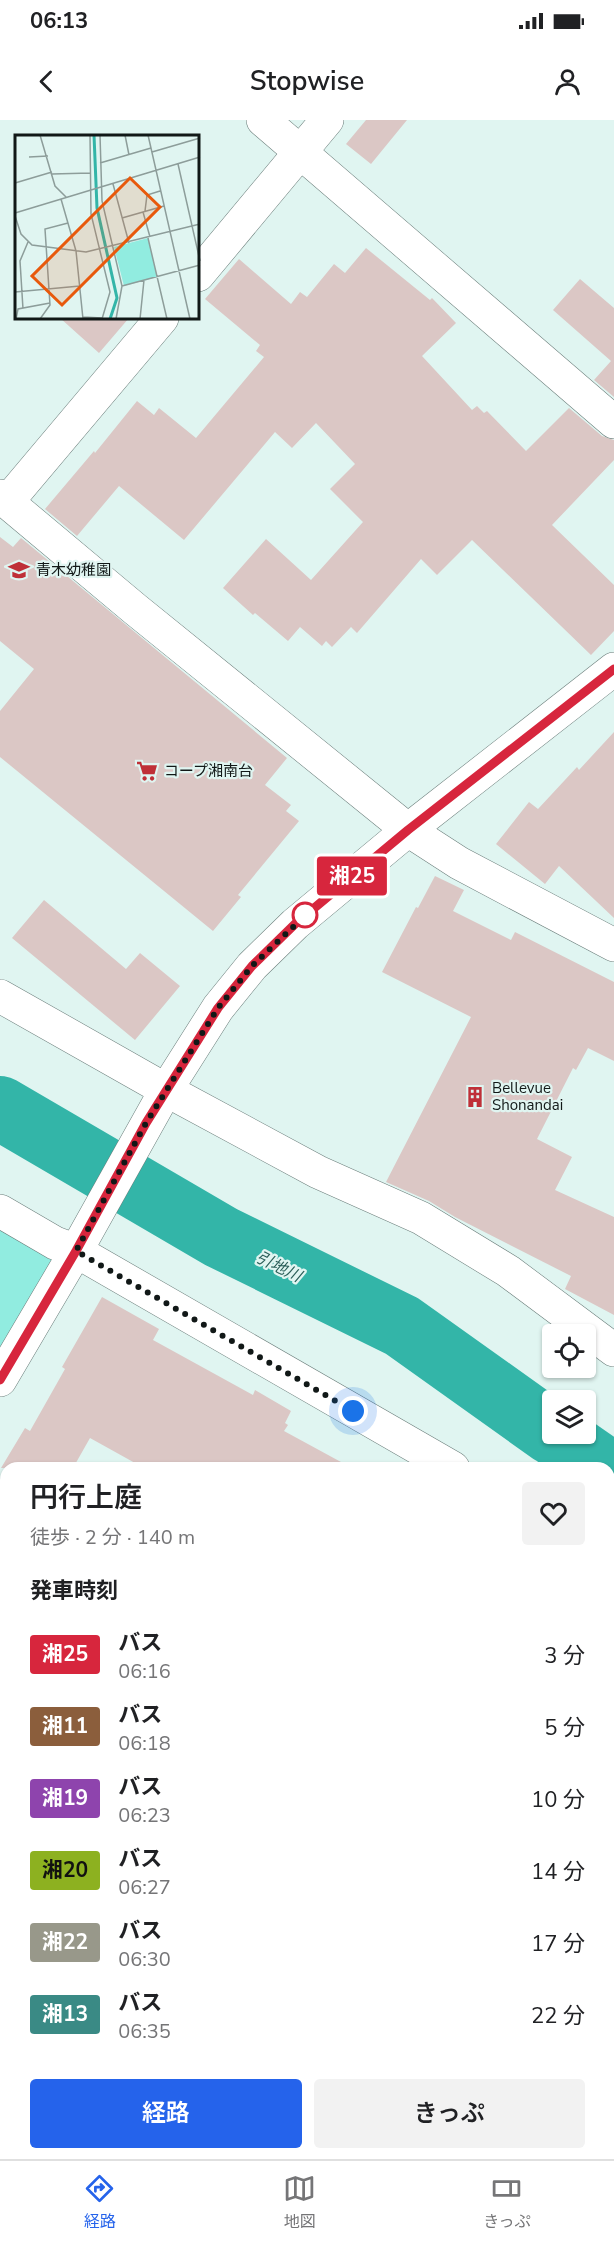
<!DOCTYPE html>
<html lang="ja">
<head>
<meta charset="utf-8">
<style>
	body { margin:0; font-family:"Nunito Sans","Noto Sans JP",sans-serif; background:#f2f2f2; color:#202124; height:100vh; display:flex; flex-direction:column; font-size:22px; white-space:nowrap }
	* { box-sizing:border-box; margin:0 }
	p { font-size:20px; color:#757577 }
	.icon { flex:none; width:33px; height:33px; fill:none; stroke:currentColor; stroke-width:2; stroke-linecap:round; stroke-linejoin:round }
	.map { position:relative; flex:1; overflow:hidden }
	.panel { position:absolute; left:0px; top:1342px; width:615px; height:698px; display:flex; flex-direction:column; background:#fff; border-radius:18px 18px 0 0; box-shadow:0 2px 4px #0004 }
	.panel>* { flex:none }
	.badge { padding:0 12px; border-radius:4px; font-size:21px; line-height:39px }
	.tools { position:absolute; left:542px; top:1204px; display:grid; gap:12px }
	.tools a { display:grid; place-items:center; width:54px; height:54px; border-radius:6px; background:#fff; box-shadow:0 2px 4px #0004; font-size:30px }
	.you { position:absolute; width:30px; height:30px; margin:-15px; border:4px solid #fff; border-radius:50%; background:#1a73e8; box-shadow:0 0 0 9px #1a73e833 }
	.map>.badge { position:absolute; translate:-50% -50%; box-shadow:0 0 0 3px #fff }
	h2 { padding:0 30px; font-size:22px; line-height:54px }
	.round { display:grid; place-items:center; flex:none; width:63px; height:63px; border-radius:6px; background:#f2f2f2 }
	.head { display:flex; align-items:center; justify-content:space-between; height:102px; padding:0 30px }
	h1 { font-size:28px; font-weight:600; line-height:45px }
	.primary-button { display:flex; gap:12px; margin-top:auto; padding:12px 30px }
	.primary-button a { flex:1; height:69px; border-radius:6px; background:#2563eb; color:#fff; font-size:24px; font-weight:600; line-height:69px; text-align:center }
	.primary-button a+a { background:#f2f2f2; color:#202124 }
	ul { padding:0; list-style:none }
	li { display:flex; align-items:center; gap:18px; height:72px; padding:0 30px }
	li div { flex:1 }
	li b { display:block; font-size:22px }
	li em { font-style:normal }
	li .badge { min-width:66px; font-weight:700; text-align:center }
	.status { display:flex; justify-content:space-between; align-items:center; height:42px; padding:0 30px; background:#fff; direction:ltr }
	.status svg { height:16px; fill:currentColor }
	header { display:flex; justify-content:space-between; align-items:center; height:78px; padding:0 30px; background:#fff; font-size:27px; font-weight:600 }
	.tab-bar { display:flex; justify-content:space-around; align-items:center; height:84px; border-top:2px solid #e0e0e0; background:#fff; font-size:16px; color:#757577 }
	.tab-bar a { display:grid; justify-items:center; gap:3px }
	.tab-bar .selected { color:#2563eb }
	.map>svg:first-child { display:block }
	.green { fill:#91ece0 }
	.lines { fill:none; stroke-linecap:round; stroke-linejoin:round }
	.river { stroke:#33b5a8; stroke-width:64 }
	.building { fill:#dbc7c5 }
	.street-casing { stroke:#6b7e7b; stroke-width:34 }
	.secondary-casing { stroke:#6b7e7b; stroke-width:34 }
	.street { stroke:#fff; stroke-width:33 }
	.secondary { stroke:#fff; stroke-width:33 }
	.line-casing { stroke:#fff; stroke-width:14 }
	.line { stroke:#d7263d; stroke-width:9 }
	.walk { stroke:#111817; stroke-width:6; stroke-dasharray:0 10.8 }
	.stop-dot { fill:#fff; stroke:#d7263d; stroke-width:3 }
	.labels { text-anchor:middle; stroke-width:4.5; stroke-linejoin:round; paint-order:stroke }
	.poi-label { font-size:15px; fill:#111817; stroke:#e0f5f1; text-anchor:start }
	.water-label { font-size:16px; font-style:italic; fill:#2a5e58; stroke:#e0f5f1 }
	.inset-river { fill:none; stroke:#33b5a8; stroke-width:3 }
	.inset-road { fill:none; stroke:#8d9d9a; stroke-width:1.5 }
	.view { fill:#e8590c; fill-opacity:0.15; stroke:#e8590c; stroke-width:3 }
	.inset-edge { fill:none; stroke:#111817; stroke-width:3 }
</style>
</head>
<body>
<div class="status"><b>06:13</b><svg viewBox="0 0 49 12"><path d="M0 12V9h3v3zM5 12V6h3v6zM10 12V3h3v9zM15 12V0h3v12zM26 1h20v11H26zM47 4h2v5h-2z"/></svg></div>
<header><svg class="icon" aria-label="back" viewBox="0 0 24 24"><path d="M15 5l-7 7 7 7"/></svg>Stopwise<svg class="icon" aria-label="person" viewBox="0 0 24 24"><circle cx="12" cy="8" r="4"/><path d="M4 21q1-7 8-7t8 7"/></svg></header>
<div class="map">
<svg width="614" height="2039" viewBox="0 0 614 2039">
	<rect width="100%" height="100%" fill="#e0f5f1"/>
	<!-- green -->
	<path class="green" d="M0 1091 66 1147 0 1261Z"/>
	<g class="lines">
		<!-- river -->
		<path class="river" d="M0 988 221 1117 402 1206 552 1313
			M554 1314 603 1348"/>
	</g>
	<!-- building -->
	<path class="building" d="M366 0H407L371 44 346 24Z
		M366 128 430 180 432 178 456 203 422 236 472 290 477 286 484 293 487 291 526 331 569 288 602 316 614 320V340L552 405 614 465V511L591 535 472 420 437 455 421 439 357 513 351 507 332 527 326 521 322 526 300 507 288 521 255 493 253 495 223 468 266 419 311 460 363 402 330 369 355 344 316 303 292 328 275 312 184 420 119 366 77 416 45 389 94 331 95 333 137 281 154 295 159 288 196 318 264 237 256 231 260 225 205 179 239 139 291 184 300 172 307 177 334 144 345 153Z
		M580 159 614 188V277L594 260 611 241 553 190Z
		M60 198H129L99 233Z
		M0 417 13 427 21 418 287 638 265 665 291 685 286 691 299 701 238 775 241 777 213 811 0 637V591L34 549 0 521Z
		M614 612V798L559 746 545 764 496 724 529 682 538 689 577 647 579 650Z
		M435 756 464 770 453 791 511 820 515 812 614 862V941L588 928 576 950 573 948 537 1019 572 1037 555 1070 614 1097V1195L565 1169 571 1156 455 1097 429 1081 386 1062 471 897 382 852 416 787 418 788Z
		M44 780 126 849 140 833 180 866 135 920 12 818Z
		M102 1177 159 1209 153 1220 253 1275 255 1270 291 1291 285 1303 288 1305 284 1311 352 1348H144L90 1318 73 1348H1L25 1308 30 1311 65 1249 62 1247Z"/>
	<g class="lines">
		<defs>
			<path id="street" d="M198 155 327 0
				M0 376 135 489 408 710 459 743 614 825
				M7 382 162 198
				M0 876 166 970 318 1052 421 1098 508 1151 614 1230
				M0 1091 55 1123 76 1131 453 1348
				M0 1378 6 1381
				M609 1458 614 1462
				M609 1732 614 1735
				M0 1744 6 1747
				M0 2034 6 2024
				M255 2039 257 2034"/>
			<path id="secondary" d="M263 0 614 302
				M0 1260 76 1131 166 970 218 888 252 846 295 804 408 710 614 549
				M609 2028 614 2019"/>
		</defs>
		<!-- street casing -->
		<use href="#street" class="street-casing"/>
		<!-- secondary casing -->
		<use href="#secondary" class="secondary-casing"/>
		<!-- street -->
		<use href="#street" class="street"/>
		<!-- secondary -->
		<use href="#secondary" class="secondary"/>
	</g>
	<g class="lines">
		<defs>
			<path id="line" d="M0 1260 76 1131 146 1003 218 888 252 846 295 804 408 710 614 549"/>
		</defs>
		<!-- line casing -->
		<use href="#line" class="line-casing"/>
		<!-- line -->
		<use href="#line" class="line"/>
		<!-- walk -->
		<path class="walk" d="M305 795 311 790 252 846 218 888 146 1003 76 1131 353 1291"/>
	</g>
	<!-- icons -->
	<defs>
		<symbol id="school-bare" viewBox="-9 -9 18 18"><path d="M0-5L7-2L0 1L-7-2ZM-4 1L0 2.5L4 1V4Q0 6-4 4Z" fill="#bf3038" stroke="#e0f5f1" stroke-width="2.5" paint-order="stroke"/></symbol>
		<symbol id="supermarket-bare" viewBox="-9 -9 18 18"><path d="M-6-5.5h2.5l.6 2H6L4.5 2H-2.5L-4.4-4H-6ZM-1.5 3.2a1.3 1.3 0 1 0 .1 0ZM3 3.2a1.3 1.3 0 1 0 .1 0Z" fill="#bf3038" stroke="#e0f5f1" stroke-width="2.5" paint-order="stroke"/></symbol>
		<symbol id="building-bare" viewBox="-9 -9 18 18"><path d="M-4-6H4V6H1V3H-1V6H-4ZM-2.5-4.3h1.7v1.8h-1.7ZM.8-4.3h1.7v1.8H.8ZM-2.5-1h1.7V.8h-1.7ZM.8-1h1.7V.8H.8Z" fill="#bf3038" stroke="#e0f5f1" stroke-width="2.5" paint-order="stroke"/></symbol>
	</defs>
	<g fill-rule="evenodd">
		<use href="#school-bare" x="4" y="435" width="30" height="30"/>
		<use href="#supermarket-bare" x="132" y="636" width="30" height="30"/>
		<use href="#building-bare" x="460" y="962" width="30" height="30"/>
	</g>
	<!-- markers -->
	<circle class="stop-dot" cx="305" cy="795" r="12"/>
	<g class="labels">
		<!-- poi labels -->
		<g class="poi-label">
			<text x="36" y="455">青木幼稚園</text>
			<text x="164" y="656">コープ湘南台</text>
			<text x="492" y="973">Bellevue<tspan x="492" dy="17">Shonandai</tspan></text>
		</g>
		<!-- water labels -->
		<g class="water-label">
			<text transform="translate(279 1146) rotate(26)" y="6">引地川</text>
		</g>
	</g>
	<!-- overview -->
	<g transform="translate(15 15)">
		<rect width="184" height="184" fill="#e0f5f1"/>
		<path d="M133 103 142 142 109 151 99 112Z" fill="#91ece0"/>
		<path class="inset-river" d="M79 0 82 73 102 163 95 184"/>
		<path class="inset-road" d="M25 0 40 51 51 62M75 0 76 79 95 157 87 184M85 0 87 66 107 151 101 184M110 0 114 20M133 0 175 184M137 17 185 3M14 22 33 21M85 28 136 13M163 29 185 126M37 39 76 38M0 48 37 37M98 49 114 108M46 64 61 116 68 184M130 76 132 60 145 56M128 77 135 102M0 78 185 22M0 81 6 99 17 110 71 117 185 89M107 83 149 71M133 103 152 184M107 151 185 130M0 157 65 151M8 174 5 126 13 107M68 182 87 183M1 184 3 174 35 168M25 184 35 170 30 94 53 88M125 184 129 145"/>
		<path class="view" d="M115 43 145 72 47 170 17 141Z"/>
		<rect width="184" height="184" class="inset-edge"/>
	</g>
</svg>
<div class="tools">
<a><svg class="icon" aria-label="locate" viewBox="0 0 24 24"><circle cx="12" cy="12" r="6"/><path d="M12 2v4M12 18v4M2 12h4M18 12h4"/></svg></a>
<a><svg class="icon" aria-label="layers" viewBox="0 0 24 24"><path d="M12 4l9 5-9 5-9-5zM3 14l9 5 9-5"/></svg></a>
</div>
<div class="you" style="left:353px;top:1291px"></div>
<b class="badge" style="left:352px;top:756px;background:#d7263d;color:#fff">湘25</b>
<section class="panel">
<div class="head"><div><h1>円行上庭</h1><p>徒歩 · 2 分 · 140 m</p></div><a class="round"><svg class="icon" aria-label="heart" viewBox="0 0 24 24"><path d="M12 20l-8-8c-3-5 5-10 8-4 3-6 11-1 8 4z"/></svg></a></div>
<h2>発車時刻</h2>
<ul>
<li><span class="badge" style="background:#d7263d;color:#fff">湘25</span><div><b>バス</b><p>06:16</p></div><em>3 分</em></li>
<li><span class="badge" style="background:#8b5e3c;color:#fff">湘11</span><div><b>バス</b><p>06:18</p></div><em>5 分</em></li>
<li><span class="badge" style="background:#8e44ad;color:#fff">湘19</span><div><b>バス</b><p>06:23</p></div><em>10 分</em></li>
<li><span class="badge" style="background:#8db120;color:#111">湘20</span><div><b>バス</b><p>06:27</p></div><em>14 分</em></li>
<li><span class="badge" style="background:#98988a;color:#fff">湘22</span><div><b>バス</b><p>06:30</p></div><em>17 分</em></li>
<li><span class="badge" style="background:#3a8a85;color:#fff">湘13</span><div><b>バス</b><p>06:35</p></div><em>22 分</em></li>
</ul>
<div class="primary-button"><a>経路</a><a>きっぷ</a></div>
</section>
</div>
<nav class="tab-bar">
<a class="selected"><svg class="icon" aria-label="directions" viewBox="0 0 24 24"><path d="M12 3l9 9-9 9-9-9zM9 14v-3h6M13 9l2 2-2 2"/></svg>経路</a>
<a><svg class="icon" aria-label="map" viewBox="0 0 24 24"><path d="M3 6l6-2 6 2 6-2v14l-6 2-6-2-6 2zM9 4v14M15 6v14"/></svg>地図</a>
<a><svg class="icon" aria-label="tickets" viewBox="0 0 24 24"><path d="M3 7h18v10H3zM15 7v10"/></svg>きっぷ</a>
</nav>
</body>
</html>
